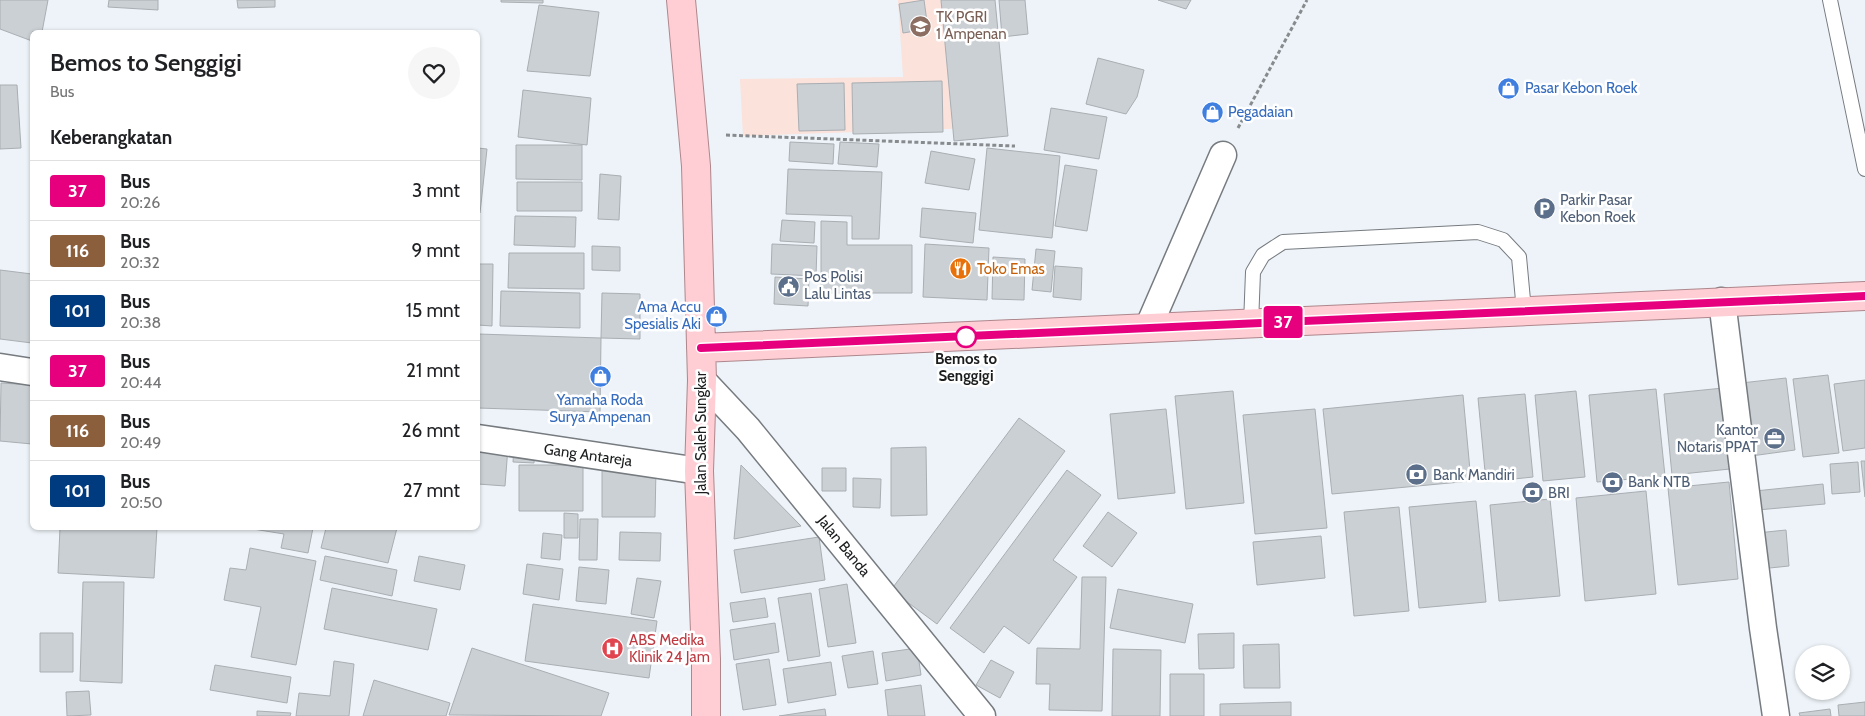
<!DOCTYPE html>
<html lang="id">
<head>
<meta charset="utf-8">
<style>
	body { margin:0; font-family:Cabin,sans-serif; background:#f6f6f6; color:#202124; height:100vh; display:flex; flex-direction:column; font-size:19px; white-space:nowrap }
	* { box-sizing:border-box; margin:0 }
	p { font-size:16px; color:#757577 }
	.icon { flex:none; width:28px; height:28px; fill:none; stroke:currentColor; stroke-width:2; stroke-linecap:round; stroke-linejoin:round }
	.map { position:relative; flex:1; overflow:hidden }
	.sheet { position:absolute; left:30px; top:30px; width:450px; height:500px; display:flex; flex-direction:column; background:#fff; border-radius:8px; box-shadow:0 1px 4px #0004 }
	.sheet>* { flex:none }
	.badge { padding:0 10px; border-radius:4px; font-size:18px; line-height:32px }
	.controls { position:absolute; left:1795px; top:645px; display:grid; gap:10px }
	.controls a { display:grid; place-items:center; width:55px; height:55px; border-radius:50%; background:#fff; box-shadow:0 1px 4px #0004; font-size:25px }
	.map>.badge { position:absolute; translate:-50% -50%; box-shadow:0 0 0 2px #fff }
	h2 { padding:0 20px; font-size:19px; line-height:45px }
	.round { display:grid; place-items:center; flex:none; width:52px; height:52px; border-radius:26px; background:#f6f6f6 }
	.head { display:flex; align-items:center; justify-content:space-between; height:85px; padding:0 20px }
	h1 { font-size:24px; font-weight:600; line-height:38px }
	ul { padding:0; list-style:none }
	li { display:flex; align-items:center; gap:15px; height:60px; padding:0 20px; border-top:1px solid #e0e0e0 }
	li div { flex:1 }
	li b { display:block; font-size:19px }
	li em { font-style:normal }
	li .badge { min-width:55px; font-weight:700; text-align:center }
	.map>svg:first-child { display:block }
	.education { fill:#fbe2da }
	.building { fill:#cbd0d5; stroke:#a9aeb3 }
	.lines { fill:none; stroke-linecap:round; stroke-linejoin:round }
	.service-casing { stroke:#767b80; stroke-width:16 }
	.minor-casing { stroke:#767b80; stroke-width:29 }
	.trunk-casing { stroke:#ae878d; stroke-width:30 }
	.path { stroke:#878b8e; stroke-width:3; stroke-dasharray:4 2.5; stroke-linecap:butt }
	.service { stroke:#fff; stroke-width:14 }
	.minor { stroke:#fff; stroke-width:26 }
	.trunk { stroke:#feced4; stroke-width:28 }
	.line-casing { stroke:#fff; stroke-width:11 }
	.line { stroke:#e6007e; stroke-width:8 }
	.stop-dot { fill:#fff; stroke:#e6007e; stroke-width:2.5 }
	.labels { text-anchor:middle; stroke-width:5; stroke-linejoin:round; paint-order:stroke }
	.education-label { font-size:15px; fill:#785e54; stroke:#fff; text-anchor:start }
	.shop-label { font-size:15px; fill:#366cbe; stroke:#fff; text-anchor:start }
	.service-label { font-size:15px; fill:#4e5e75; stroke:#fff; text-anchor:start }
	.food-label { font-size:15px; fill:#c56008; stroke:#fff; text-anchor:start }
	.stop-label { font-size:15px; font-weight:bold; fill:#1a1c1d; stroke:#fff }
	.street-label { font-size:15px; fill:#1a1c1d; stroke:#fff }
	.health-label { font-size:15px; fill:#be3a42; stroke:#fff; text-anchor:start }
</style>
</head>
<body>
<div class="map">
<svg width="1865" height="716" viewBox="0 0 1865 716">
	<rect width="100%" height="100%" fill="#edf3f8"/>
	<!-- education -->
	<path class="education" d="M898 0H971L976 128 743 136 740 79 903 77Z"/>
	<!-- building -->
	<path class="building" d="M0 0H48L42 32H32V41L0 29Z
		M109 0H158V10L108 7Z
		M237 0H275V7L238 8Z
		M501 0H543V3L501 2Z
		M924 0 928 29 903 33 899 4Z
		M941 0H995L1008 136 954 141Z
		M999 0H1025L1028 34 1002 37Z
		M1158 0H1191L1186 9Z
		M539 5 599 12 590 76 527 71Z
		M1098 58 1144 70 1137 97 1126 114 1086 104Z
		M942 81 943 132 853 134 852 83Z
		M844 83 845 130 799 131 797 84Z
		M0 85H17L21 148 0 149Z
		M523 90 591 98 587 145 518 137Z
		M1051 108 1107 117 1099 159 1044 150Z
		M790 142 834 144 833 164 789 161Z
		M840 142 879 144 877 167 838 164Z
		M516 145H582V180L516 179Z
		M478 148 487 149 480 213H478Z
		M987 148 1060 156 1052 238 979 230Z
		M931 151 975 159 969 190 925 183Z
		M1065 165 1097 170 1087 231 1055 226Z
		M788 169 882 172 879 239H852V216L786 214Z
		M600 174 621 176 619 220 598 219Z
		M517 182H582V211H517Z
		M922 208 976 213 973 243 920 237Z
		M515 216 576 217 575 247 514 245Z
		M782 220 815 222 814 243 780 241Z
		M821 221 847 222V245H912V293H821Z
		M772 244 817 246 816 276 771 274Z
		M925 244 989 248 987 300 923 297Z
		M592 246 620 247V271L592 270Z
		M1036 249 1055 251 1051 292 1032 290Z
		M509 253H584V289L508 288Z
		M993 257 1025 259 1024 300 992 299Z
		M478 264H493L492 326 478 325Z
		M1055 266 1082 268 1081 300 1053 297Z
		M0 270 32 274V343L0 339Z
		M775 277 809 279 808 306 774 304Z
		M501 291 580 293V328L500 326Z
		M602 293 640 294V339L601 338Z
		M478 334 601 338 600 412 478 408Z
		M1828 375 1839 453 1803 457 1793 379Z
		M1786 378 1795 450 1751 456 1741 383Z
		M1865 380V448L1843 451 1834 384Z
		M1 383 32 385V444L0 441Z
		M1723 388 1730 469 1672 475 1664 394Z
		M1656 389 1665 476 1597 482 1589 395Z
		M1233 391 1244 503 1186 509 1175 396Z
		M1576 391 1585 477 1543 481 1535 395Z
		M1525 394 1533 477 1486 482 1478 398Z
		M1463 395 1471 481 1332 494 1323 409Z
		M1166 409 1175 493 1118 499 1110 414Z
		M1315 409 1327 528 1255 534 1243 415Z
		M1019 418 1065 451 937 624 891 590Z
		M478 445 508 447 505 486 478 484Z
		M514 447 535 449 534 463 513 462Z
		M926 447 927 515 891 516V448Z
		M1861 461H1865V497Z
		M1858 462 1860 492 1832 494 1830 464Z
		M519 465H583V511H519Z
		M741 465 801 526 734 539Z
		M602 468 656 469 655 517H602Z
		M822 468H846V491H822Z
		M1067 470 1101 495 1053 560 1077 577 1029 644 1004 626 984 653 950 628Z
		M853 478 881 479 880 508 853 507Z
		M1729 482 1738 579 1678 585 1668 488Z
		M1823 484 1825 504 1757 510 1755 491Z
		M1646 491 1656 594 1585 601 1576 498Z
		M1550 499 1560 596 1499 601 1490 505Z
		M1476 501 1486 602 1419 608 1409 507Z
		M1399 507 1409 611 1354 616 1344 512Z
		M1108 512 1137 533 1112 567 1083 546Z
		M564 513 578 514V538H564Z
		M580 519H598L597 560H579Z
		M60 528H157L154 578 58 573Z
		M247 528H313L308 553 281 548 284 534Z
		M326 528H397L388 563 321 548Z
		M1786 530 1789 566 1760 569 1757 533Z
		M620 532 661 533 660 561 619 560Z
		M543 533 562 535 560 560 541 558Z
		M1321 536 1325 578 1257 585 1253 542Z
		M819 537 825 580 741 593 734 550Z
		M250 548 316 561 296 665 251 657 261 607 224 600 230 568 246 570Z
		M325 556 397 570 392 596 320 580Z
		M419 556 465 565 460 590 414 581Z
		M527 564 563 569 559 600 523 594Z
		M579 567 609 570 606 604 576 601Z
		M1082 577H1106L1102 711 1049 710 1050 684H1036L1037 648 1080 649Z
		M637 578 661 581 654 618 631 614Z
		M83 582H124L122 683 80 681Z
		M847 584 856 643 828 647 819 589Z
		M332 588 437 609 428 650 324 629Z
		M1118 589 1193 604 1185 643 1110 628Z
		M811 593 820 656 788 661 778 598Z
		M765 598 768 617 733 622 730 603Z
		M533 604 657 621 649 678 525 661Z
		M775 623 779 652 734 660 730 630Z
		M40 633H73V672H40Z
		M1234 633V668L1199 669 1198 634Z
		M1279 644 1280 688H1244L1243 645Z
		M472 648 609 693 601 716 449 715Z
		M917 648 921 675 886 681 882 653Z
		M1113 649 1161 650 1160 716H1112Z
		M873 651 878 684 848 688 842 656Z
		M769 659 776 705 743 710 736 664Z
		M991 660 1014 672 1000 698 976 685Z
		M334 661 354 664 349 716H296L299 693 330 696Z
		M831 662 836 695 788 703 783 669Z
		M215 665 291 677 287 703 210 690Z
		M1170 674H1204V716H1170Z
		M374 680 450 703 446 716H363Z
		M921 685 925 716H888L885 690Z
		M89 691 91 715 67 716 66 692Z
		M1291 702V716H1220V704Z
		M1865 702V716H1839L1838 705Z
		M825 709 826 716H779Z
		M1830 709 1831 716H1800L1799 713Z
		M257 711 291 713 290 716H257Z"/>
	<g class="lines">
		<defs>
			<path id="service" d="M1830 0 1865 169
				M1251 324 1253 272 1263 255 1283 242 1478 232 1503 240 1519 257 1524 311"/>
			<path id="minor" d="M1722 301 1763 628 1776 716
				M1148 328 1223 155
				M0 367 32 372
				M702 380 748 429 982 716
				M478 438 699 471"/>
			<path id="trunk" d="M681 0 696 166 702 380 699 471 706 659V716
				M701 348 1865 296"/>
		</defs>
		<!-- service casing -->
		<use href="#service" class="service-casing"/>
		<!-- minor casing -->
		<use href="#minor" class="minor-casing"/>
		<!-- trunk casing -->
		<use href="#trunk" class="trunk-casing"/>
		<!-- path -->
		<path class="path" d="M1238 128 1307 0
			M726 135 1015 146"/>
		<!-- service -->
		<use href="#service" class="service"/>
		<!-- minor -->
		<use href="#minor" class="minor"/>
		<!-- trunk -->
		<use href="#trunk" class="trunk"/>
	</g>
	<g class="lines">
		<defs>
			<path id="line" d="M701 348 1865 296"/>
		</defs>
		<!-- line casing -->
		<use href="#line" class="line-casing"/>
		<!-- line -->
		<use href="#line" class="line"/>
	</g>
	<!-- icons -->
	<defs>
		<symbol id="school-disc" viewBox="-11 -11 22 22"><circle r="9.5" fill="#8d6e63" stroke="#fff"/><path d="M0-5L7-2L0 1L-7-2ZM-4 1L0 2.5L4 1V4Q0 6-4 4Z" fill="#fff"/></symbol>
		<symbol id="shop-disc" viewBox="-11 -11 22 22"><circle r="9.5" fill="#3f7fe0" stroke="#fff"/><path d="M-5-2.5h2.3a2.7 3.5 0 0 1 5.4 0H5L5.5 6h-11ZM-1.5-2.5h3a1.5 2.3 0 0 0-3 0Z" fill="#fff"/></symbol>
		<symbol id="parking-disc" viewBox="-11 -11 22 22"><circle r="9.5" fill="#5c6f8a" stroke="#fff"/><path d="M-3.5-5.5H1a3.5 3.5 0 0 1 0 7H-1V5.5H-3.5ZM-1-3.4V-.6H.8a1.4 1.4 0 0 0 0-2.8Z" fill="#fff"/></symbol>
		<symbol id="restaurant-disc" viewBox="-11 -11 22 22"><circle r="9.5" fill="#e8710a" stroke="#fff"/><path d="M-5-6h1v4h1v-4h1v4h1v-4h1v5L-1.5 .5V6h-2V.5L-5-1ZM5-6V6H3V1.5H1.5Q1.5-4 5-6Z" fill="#fff"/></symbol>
		<symbol id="civic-disc" viewBox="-11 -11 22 22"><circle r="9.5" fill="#5c6f8a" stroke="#fff"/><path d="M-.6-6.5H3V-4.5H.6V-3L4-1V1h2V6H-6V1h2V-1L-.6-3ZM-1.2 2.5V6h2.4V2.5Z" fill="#fff"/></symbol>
		<symbol id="office-disc" viewBox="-11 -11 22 22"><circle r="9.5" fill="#5c6f8a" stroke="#fff"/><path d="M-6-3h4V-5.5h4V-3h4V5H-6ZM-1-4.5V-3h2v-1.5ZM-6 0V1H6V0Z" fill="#fff"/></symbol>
		<symbol id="bank-disc" viewBox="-11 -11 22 22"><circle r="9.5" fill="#5c6f8a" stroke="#fff"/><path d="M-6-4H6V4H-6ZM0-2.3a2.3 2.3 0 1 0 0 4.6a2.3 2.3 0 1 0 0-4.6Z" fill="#fff"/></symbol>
		<symbol id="hospital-disc" viewBox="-11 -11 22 22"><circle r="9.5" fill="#e0444e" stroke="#fff"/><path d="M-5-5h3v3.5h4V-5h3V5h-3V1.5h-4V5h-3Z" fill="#fff"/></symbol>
	</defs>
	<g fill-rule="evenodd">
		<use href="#school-disc" x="908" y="14" width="25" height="25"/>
		<use href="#shop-disc" x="1496" y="76" width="25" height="25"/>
		<use href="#shop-disc" x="1200" y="100" width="25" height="25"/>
		<use href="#parking-disc" x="1532" y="196" width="25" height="25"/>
		<use href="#restaurant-disc" x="948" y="256" width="25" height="25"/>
		<use href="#civic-disc" x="776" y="274" width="25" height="25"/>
		<use href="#shop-disc" x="704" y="304" width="25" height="25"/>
		<use href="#shop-disc" x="588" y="364" width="25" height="25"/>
		<use href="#office-disc" x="1762" y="426" width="25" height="25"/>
		<use href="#bank-disc" x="1404" y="462" width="25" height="25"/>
		<use href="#bank-disc" x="1600" y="470" width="25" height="25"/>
		<use href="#bank-disc" x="1520" y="480" width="25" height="25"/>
		<use href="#hospital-disc" x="600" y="636" width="25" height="25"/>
	</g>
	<!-- markers -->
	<circle class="stop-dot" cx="966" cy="337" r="10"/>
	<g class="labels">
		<!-- education labels -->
		<g class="education-label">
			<text x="936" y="22">TK PGRI<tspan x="936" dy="17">1 Ampenan</tspan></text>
		</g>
		<!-- shop labels -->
		<g class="shop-label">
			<text x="1525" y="93">Pasar Kebon Roek</text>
			<text x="1228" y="117">Pegadaian</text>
			<text x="701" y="312" text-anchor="end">Ama Accu<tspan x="701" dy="17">Spesialis Aki</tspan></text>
			<text x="600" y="405" text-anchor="middle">Yamaha Roda<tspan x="600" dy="17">Surya Ampenan</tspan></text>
		</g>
		<!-- service labels -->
		<g class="service-label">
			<text x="1560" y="205">Parkir Pasar<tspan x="1560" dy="17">Kebon Roek</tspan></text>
			<text x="804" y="282">Pos Polisi<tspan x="804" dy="17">Lalu Lintas</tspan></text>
			<text x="1758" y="435" text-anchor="end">Kantor<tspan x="1758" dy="17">Notaris PPAT</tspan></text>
			<text x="1433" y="480">Bank Mandiri</text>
			<text x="1628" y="487">Bank NTB</text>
			<text x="1548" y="498">BRI</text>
		</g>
		<!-- food labels -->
		<g class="food-label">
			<text x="977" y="274">Toko Emas</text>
		</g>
		<!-- stop labels -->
		<g class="stop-label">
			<text x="966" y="364">Bemos to<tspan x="966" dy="17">Senggigi</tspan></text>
		</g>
		<!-- street labels -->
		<g class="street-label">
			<text transform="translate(701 433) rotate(-90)" y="5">Jalan Saleh Sungkar</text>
			<text transform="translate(588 455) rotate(8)" y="5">Gang Antareja</text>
			<text transform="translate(844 546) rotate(51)" y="5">Jalan Banda</text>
		</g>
		<!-- health labels -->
		<g class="health-label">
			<text x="629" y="645">ABS Medika<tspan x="629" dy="17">Klinik 24 Jam</tspan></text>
		</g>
	</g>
</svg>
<div class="controls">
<a><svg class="icon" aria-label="layers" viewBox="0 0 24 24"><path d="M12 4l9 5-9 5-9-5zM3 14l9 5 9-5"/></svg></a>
</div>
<b class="badge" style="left:1283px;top:322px;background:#e6007e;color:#fff">37</b>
<section class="sheet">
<div class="head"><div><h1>Bemos to Senggigi</h1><p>Bus</p></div><a class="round"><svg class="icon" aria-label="heart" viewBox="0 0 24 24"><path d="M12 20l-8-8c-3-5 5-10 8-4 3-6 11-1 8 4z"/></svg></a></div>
<h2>Keberangkatan</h2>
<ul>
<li><span class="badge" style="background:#e6007e;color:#fff">37</span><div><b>Bus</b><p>20:26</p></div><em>3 mnt</em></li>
<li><span class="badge" style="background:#8b5e3c;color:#fff">116</span><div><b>Bus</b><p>20:32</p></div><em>9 mnt</em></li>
<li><span class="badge" style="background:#003b80;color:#fff">101</span><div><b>Bus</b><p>20:38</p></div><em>15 mnt</em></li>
<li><span class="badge" style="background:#e6007e;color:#fff">37</span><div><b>Bus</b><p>20:44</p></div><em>21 mnt</em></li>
<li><span class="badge" style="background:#8b5e3c;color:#fff">116</span><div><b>Bus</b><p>20:49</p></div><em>26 mnt</em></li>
<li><span class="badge" style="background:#003b80;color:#fff">101</span><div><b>Bus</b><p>20:50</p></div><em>27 mnt</em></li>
</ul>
</section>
</div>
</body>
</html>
